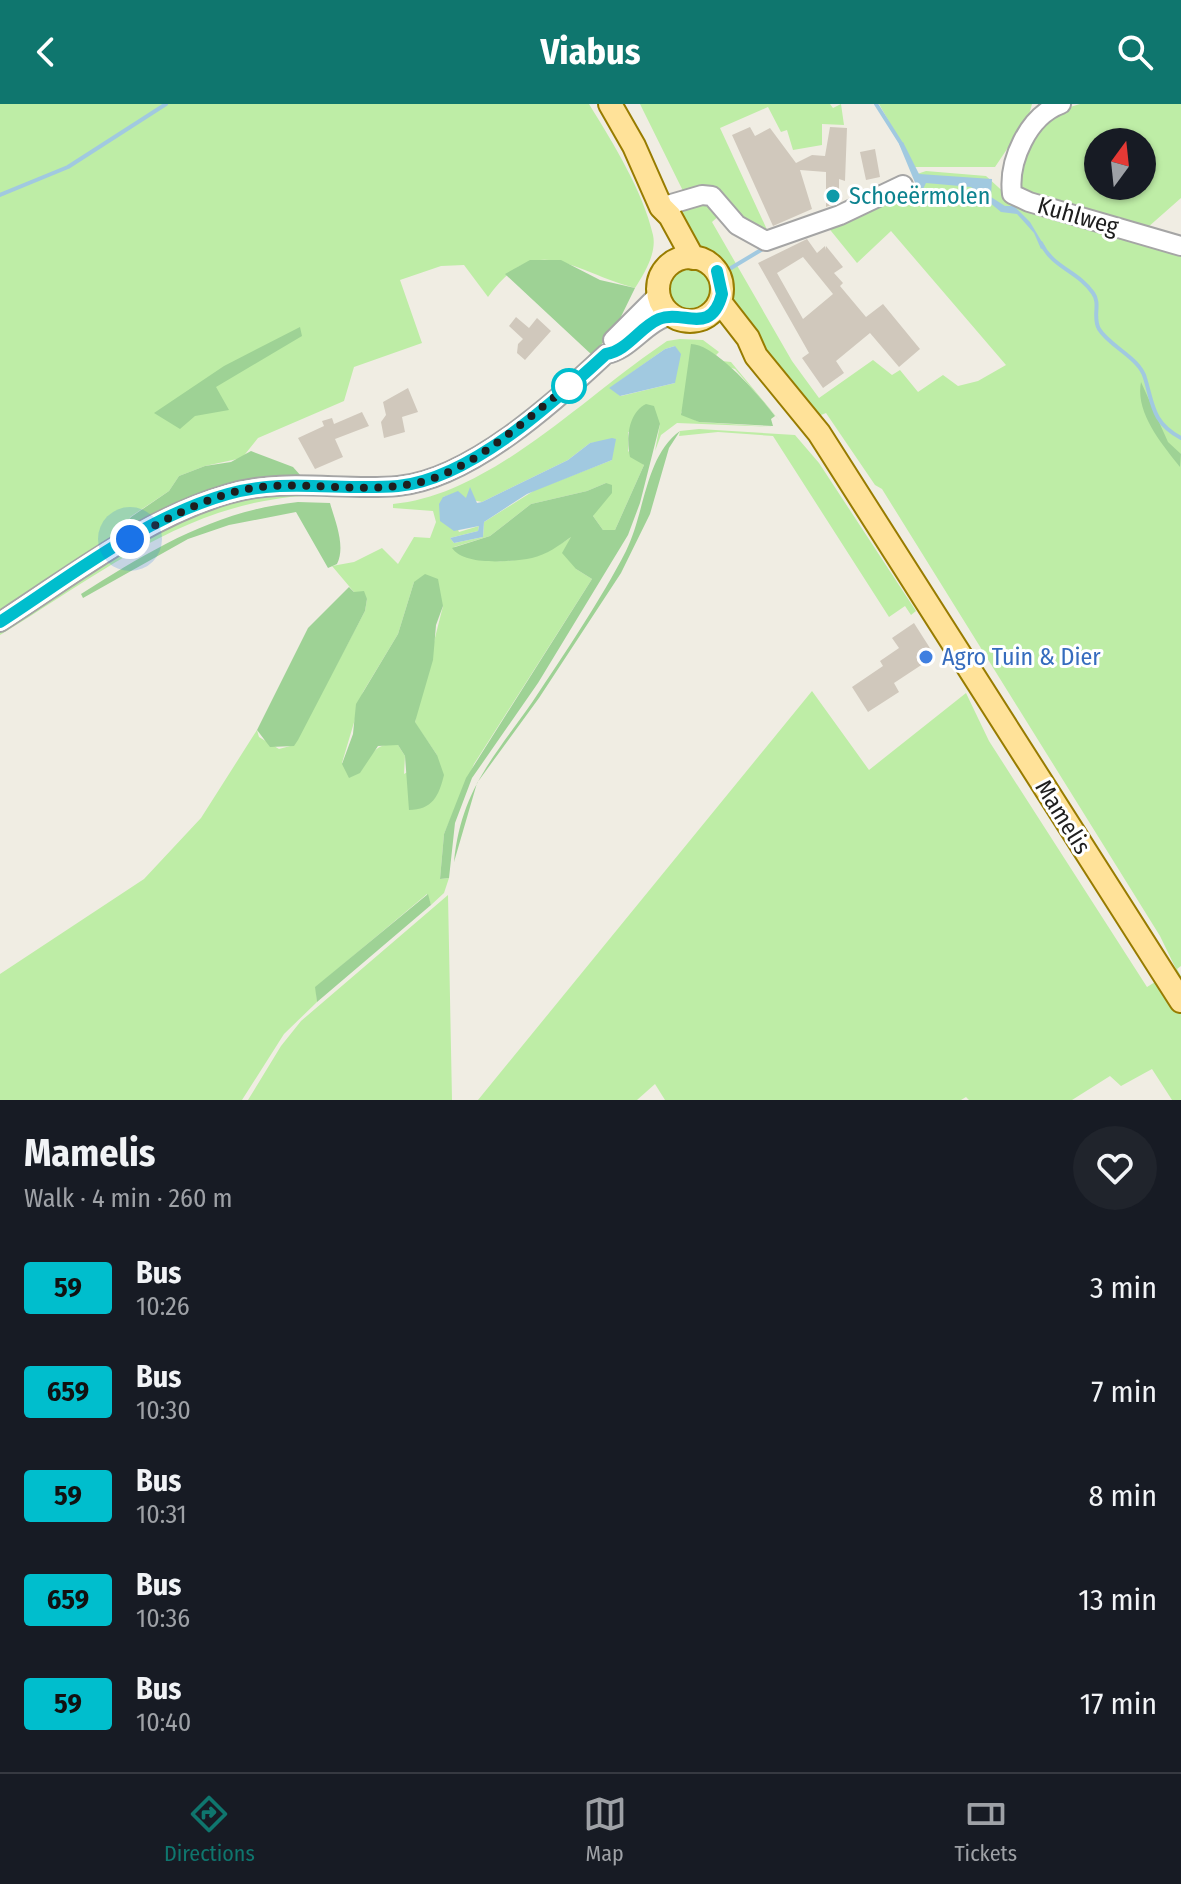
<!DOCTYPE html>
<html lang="en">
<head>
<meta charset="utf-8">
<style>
	body { margin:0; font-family:"Fira Sans Condensed",sans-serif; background:#20242c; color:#f1f3f6; height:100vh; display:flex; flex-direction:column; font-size:30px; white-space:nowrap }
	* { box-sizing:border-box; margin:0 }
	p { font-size:26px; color:#9ea1a6 }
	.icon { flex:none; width:44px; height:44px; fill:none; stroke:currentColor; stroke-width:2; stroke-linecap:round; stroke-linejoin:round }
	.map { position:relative; height:996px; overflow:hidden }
	.details { display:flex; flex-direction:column; background:#171b24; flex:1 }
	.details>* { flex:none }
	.badge { padding:0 16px; border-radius:6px; font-size:28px; line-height:52px }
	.needle { width:52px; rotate:15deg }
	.tools { position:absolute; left:1084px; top:24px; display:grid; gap:16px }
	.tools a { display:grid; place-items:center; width:72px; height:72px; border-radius:50%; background:#171b24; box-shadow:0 2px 6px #0004; font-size:40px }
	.you { position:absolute; width:40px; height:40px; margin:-20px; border:6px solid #fff; border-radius:50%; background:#1a73e8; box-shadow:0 0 0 12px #1a73e833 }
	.map>.badge { position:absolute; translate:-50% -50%; box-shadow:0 0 0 4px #fff }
	.round { display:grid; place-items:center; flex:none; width:84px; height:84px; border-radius:42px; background:#20242c }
	.headline { display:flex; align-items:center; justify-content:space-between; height:136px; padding:0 24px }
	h1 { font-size:38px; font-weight:700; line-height:60px }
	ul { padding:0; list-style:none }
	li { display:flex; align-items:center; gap:24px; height:104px; padding:0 24px }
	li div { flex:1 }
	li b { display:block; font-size:30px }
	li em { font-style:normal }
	li .badge { min-width:88px; font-weight:700; text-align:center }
	header { display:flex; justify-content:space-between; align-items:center; height:104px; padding:0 24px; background:#0f766e; color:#fff; font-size:36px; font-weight:700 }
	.menu { display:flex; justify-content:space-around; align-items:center; height:112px; border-top:2px solid #363941; background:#171b24; font-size:22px; color:#9ea1a6 }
	.menu a { display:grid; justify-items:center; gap:4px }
	.menu .current { color:#0f766e }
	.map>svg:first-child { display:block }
	.grass { fill:#beeda6; fill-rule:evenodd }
	.forest { fill:#9ed295 }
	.water { fill:#a1c9e0 }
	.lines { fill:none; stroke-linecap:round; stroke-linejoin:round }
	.stream { stroke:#a1c9e0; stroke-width:4 }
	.building { fill:#d0c8bc; fill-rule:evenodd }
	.minor-casing { stroke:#a5a5a5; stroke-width:22 }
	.major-casing { stroke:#987c00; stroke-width:26 }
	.minor { stroke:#fff; stroke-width:18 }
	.major { stroke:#ffe299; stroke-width:22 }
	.line-casing { stroke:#fff; stroke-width:18 }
	.line { stroke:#00becd; stroke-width:12 }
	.walk { stroke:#1e1e1e; stroke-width:8; stroke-dasharray:0 14.4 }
	.culture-dot { fill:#0f9aa8; stroke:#fff; stroke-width:3 }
	.stop-dot { fill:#fff; stroke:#00becd; stroke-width:4 }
	.shop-dot { fill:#3f7fe0; stroke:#fff; stroke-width:3 }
	.labels { text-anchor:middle; stroke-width:6; stroke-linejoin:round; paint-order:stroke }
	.culture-label { font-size:24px; fill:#0d838f; stroke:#fff; text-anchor:start }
	.street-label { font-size:24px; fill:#1e1e1e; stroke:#fff }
	.shop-label { font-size:24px; fill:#366cbe; stroke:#fff; text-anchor:start }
</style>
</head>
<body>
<header><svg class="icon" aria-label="back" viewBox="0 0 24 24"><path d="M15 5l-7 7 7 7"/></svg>Viabus<svg class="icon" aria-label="search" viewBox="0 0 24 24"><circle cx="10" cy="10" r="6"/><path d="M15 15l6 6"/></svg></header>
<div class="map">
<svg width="1181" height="996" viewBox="0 0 1181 996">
	<rect width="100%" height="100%" fill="#f0ede3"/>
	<!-- grass -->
	<path class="grass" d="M0 0H589C613 39 643 87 653 131 657 149 644 170 635 184 572 168 537 125 488 193L464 161 441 162 400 176 422 239 354 263 344 297 258 334 242 354 205 362 179 372 169 387 130 413 127 429 0 509Z
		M640 0H830L833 4 841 0 844 21 822 20V41L793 46 787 26 781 28 768 3 720 24 769 130 745 118 716 87 685 91Z
		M879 0H1032L1028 14 995 63H915Z
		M1080 0H1181V94L1147 124 1019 87C1020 41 1034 13 1080 0ZM1098 38H1142V82H1098Z
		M926 67 986 72 1020 103 1181 145V862L1177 865 1181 872V996H1172L1152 965 1121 982 1110 972 1072 996H969L966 993 961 996H665L655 980 637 996H478L812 587 869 666 966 589 989 637 1147 883 1176 865 1160 832 882 385 875 381 826 309 816 313 732 208 724 171 717 160 690 141 673 110 704 96 721 110 712 118 792 257 819 294 873 256 892 271 900 266 918 288 943 271 958 282 978 277 1006 261 891 127 857 159 827 122 919 79 917 70Z
		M669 185a22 22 0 1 1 44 0a22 22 0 1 1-44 0Z
		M680 235 703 236 719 248 716 251 722 257 731 258 780 317 735 265 724 262 711 248 681 309 699 318 774 323 677 319 661 331 655 347 660 320 628 328V347L644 361 615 426H603L593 412 606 379 587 387 531 400 490 432 454 443C488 468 538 457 571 433L576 465 592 475 474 660 444 730 440 775 449 774 444 789 431 801 427 790 316 883 317 898 284 930 242 996H0V870L144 775 201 714 257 626 259 633 279 645 294 641 365 507 367 495 354 488 332 462 354 458 382 444 398 460 414 433 430 434 436 418 433 407 393 404V400C485 392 575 302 650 249L667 237ZM675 242V279L621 292 610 284 665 245ZM611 337 612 356 535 386 484 418 483 433 454 439 450 434 478 427 479 422 459 428 443 393 458 388 463 394 482 398 568 356 590 339ZM414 478 443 502 416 609 415 619 437 651 404 670 405 652 398 641C376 637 370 652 360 668L342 659 363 588 398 530Z
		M699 325 795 331 819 359 916 507 911 511 905 502 889 513 773 332 718 328 679 332 680 327Z
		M289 387 333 391C198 389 110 464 0 531V526L152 429 226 397Z
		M448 791 452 996H248L281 942 301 917Z"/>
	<!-- forest -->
	<path class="forest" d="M530 156H561L600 176 635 184 615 225 592 251 505 170Z
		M300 223 302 232 216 283 229 306 195 312 180 325 154 309 224 262Z
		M691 240C715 240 759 291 775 312L771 315 773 322 699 318 681 311Z
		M1141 278 1168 338 1181 350 1180 363C1162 340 1135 309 1141 278Z
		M646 300 654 302 660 320 640 399 628 431 538 579 472 674 455 719 449 774 440 775 444 730 466 674 592 475 576 465 562 449 571 433C560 441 546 451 532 454 511 458 464 462 452 444L490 432 531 400 587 387 606 379 612 381V389L593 412 603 426H615L644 361 630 353C626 335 628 309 646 300Z
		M680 327 669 344 650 410 621 469 539 594 477 679 454 758C461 686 494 653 533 597 563 552 602 494 626 447 645 409 645 352 680 327Z
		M251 347 293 363 301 372C221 373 195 392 127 429L123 423 131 413 169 387 179 372 205 362 231 358Z
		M298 398 330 399C335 417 346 442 337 460L328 464 296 408 229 421 188 435 83 494 81 490C151 446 214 407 298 398Z
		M425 470 438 475 443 502 436 521 433 556 415 618 437 651 444 671C439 692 432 706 409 706L405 652 398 641 378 642 360 669 349 674 342 660 353 630 356 600 398 530 414 478Z
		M349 483 354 488 364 487 367 495 365 507 298 636 294 642 270 643 257 626 308 524Z
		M428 790 431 801 317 898 315 883Z"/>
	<!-- water -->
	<path class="water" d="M903 38 919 70 992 75 991 93 1005 102H1014L1030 118 1045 143 1041 145 1034 129 1017 110 1001 108 971 83 926 79 923 85 916 81 899 40Z
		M675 242 681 250 675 279 620 292 609 284 665 245Z
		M612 334 616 335 612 356 527 390 484 418 483 433 454 439 450 434 478 427 479 422 454 427 440 417 439 400 443 393 458 387 466 394 470 383 477 399 482 398 568 356 590 339Z"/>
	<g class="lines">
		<!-- stream -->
		<path class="stream" d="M876 0 902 41
			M0 91 68 63 166 0
			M1041 139C1053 164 1078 167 1093 189 1101 200 1092 213 1099 225 1109 242 1140 254 1145 274 1153 300 1152 319 1181 334
			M731 164 761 146"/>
	</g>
	<!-- building -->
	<path class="building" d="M750 23 755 32 770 24 796 59 812 51 825 52 830 23 847 24 845 77 839 75V98L826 103V68L800 66 812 105 773 122 732 31Z
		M875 45 880 73 866 76 860 48Z
		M807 135 817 149 825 142 826 146V142L843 163 834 169 843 179 840 182 866 213 883 200 920 245 899 263 870 229 836 257 844 269 823 284 802 254 809 249 758 159ZM803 153 833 190 803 215 777 169Z
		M516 213 529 224 537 214 551 227 525 256 517 249 518 240 523 235 509 222Z
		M408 284 418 308 402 313 405 328 384 334 381 318 386 311 383 298Z
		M362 308 369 322 335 335 343 353 315 365 298 334 324 322 322 317 332 314 334 320Z
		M914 519 935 552 894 579 899 588 868 608 852 583 883 562 880 557 899 544 892 534Z"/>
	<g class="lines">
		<defs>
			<path id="minor" d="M1061 0C1028 12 1008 57 1012 90L1029 98 1181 142
				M661 103 702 91 712 92 737 121 766 137 840 111 903 81
				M613 236 659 190
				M0 518C72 472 145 414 228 390 283 373 341 387 398 382 470 375 555 298 606 250 631 246 646 216 673 211"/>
			<path id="major" d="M610 0 634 42 661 103 670 112 693 154
				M658 185a32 32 0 1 1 64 0a32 32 0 1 1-64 0Z
				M720 198 748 234 756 252 819 329 1181 897"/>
		</defs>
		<!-- minor casing -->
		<use href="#minor" class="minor-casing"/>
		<!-- major casing -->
		<use href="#major" class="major-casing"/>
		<!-- minor -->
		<use href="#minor" class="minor"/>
		<!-- major -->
		<use href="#major" class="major"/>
	</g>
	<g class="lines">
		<defs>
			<path id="line" d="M0 518C71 472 145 413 228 390 283 374 341 387 398 382 470 375 554 298 606 250 627 247 640 223 659 215 683 205 711 233 722 190L717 167"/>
		</defs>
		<!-- line casing -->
		<use href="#line" class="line-casing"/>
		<!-- line -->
		<use href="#line" class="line"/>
		<!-- walk -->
		<path class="walk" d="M130 435C174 411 220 385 271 382 322 379 379 391 428 376 482 359 526 314 569 282"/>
	</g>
	<!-- markers -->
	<circle class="culture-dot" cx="833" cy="92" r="8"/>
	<circle class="stop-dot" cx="569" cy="282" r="16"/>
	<circle class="shop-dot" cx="926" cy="553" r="8"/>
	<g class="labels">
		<!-- culture labels -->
		<g class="culture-label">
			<text x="849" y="100">Schoeërmolen</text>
		</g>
		<!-- street labels -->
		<g class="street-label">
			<text transform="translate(1078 112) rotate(16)" y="8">Kuhlweg</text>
			<text transform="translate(1063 713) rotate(58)" y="8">Mamelis</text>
		</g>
		<!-- shop labels -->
		<g class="shop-label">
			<text x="942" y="561">Agro Tuin &amp; Dier</text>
		</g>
	</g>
</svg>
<div class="tools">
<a><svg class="needle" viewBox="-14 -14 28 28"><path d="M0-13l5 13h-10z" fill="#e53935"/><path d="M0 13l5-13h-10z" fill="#9ea1a6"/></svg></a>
</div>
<div class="you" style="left:130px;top:435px"></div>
</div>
<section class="details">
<div class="headline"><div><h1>Mamelis</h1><p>Walk · 4 min · 260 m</p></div><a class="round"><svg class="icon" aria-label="heart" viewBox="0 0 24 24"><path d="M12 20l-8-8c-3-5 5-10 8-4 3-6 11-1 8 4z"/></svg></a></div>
<ul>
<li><span class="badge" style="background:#00becd;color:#111">59</span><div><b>Bus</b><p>10:26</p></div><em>3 min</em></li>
<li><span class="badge" style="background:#00becd;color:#111">659</span><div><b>Bus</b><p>10:30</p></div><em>7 min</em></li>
<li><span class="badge" style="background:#00becd;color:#111">59</span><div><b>Bus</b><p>10:31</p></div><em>8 min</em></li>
<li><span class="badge" style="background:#00becd;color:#111">659</span><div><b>Bus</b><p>10:36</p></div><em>13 min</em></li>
<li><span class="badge" style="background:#00becd;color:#111">59</span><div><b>Bus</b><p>10:40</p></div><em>17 min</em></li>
</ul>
</section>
<nav class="menu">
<a class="current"><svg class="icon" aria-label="directions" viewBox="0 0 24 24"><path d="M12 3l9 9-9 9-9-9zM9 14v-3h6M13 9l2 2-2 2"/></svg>Directions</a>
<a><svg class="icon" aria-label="map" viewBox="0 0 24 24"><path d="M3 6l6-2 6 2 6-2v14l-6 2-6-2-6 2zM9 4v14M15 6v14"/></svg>Map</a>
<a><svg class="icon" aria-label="tickets" viewBox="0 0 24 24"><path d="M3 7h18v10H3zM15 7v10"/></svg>Tickets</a>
</nav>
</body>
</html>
